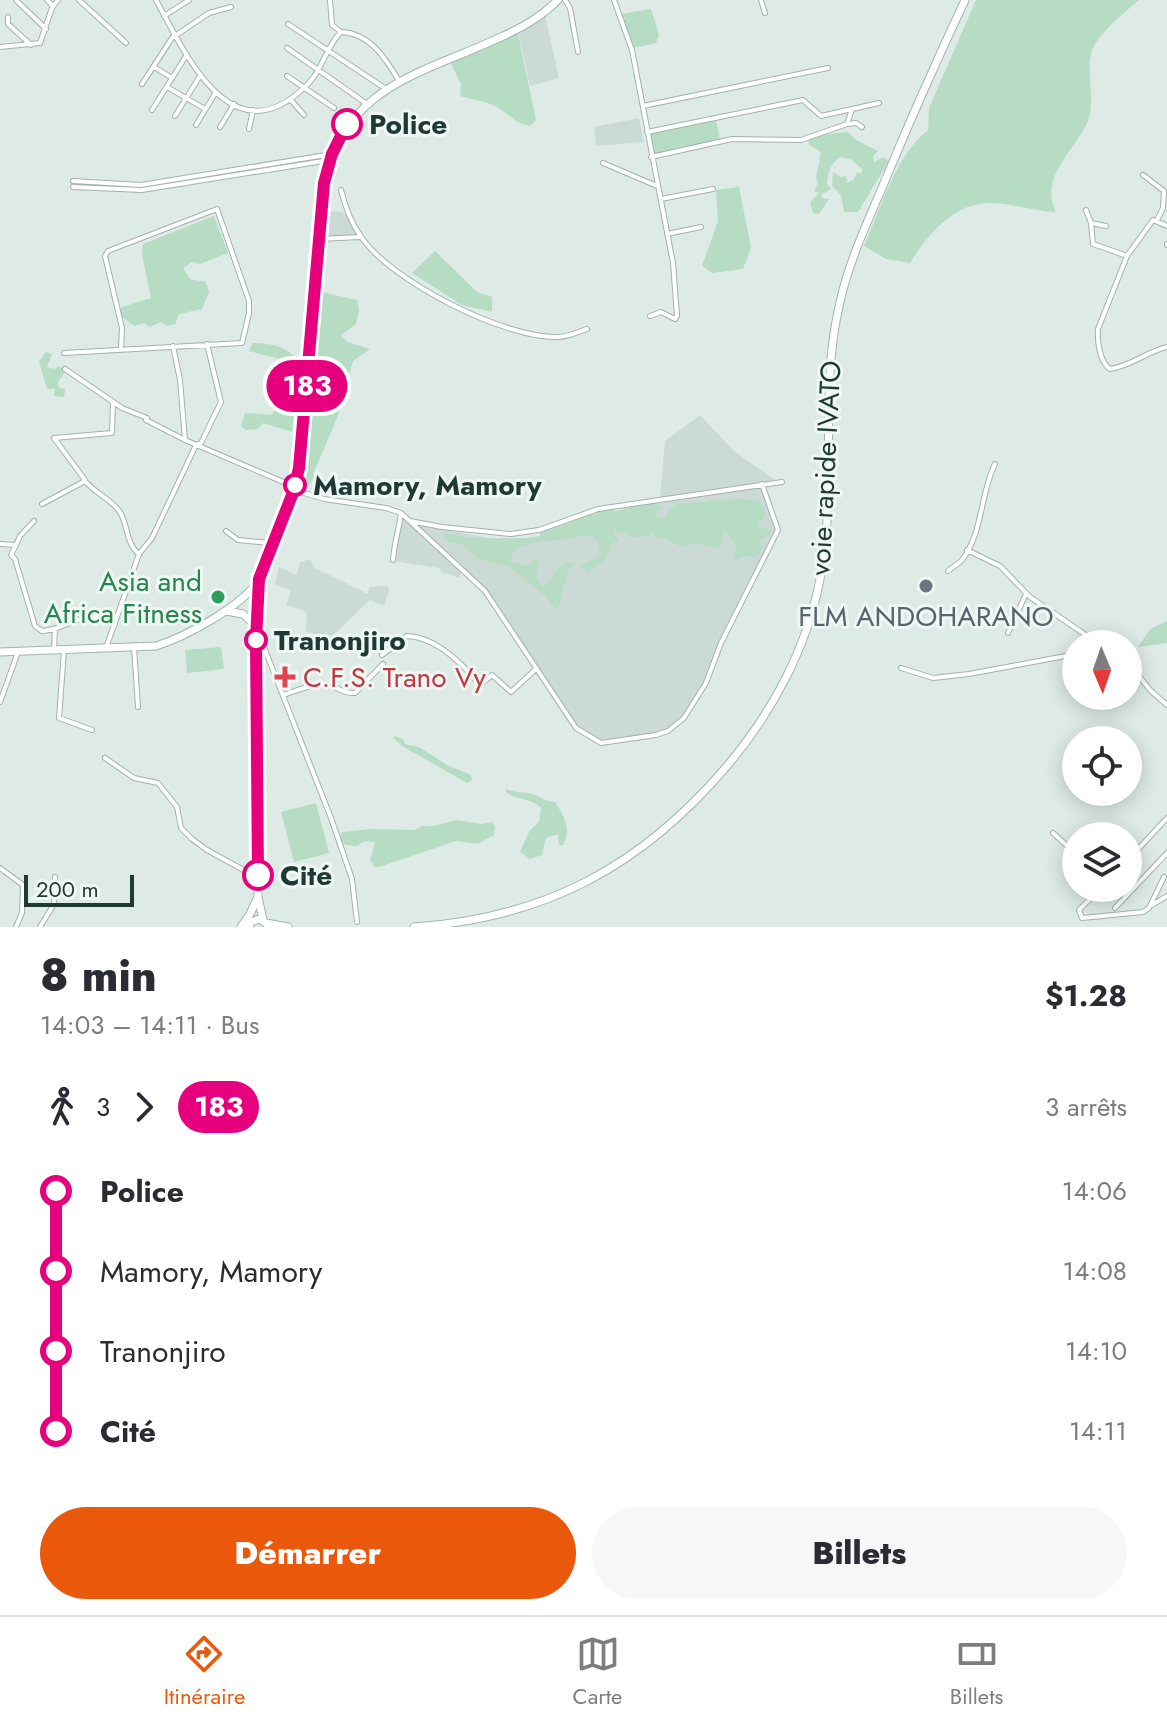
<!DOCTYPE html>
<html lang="fr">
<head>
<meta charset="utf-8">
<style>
	body { margin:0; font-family:Jost,sans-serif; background:#f7f7f7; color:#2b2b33; height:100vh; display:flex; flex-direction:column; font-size:30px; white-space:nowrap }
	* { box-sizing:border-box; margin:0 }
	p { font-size:26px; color:#7c7c81 }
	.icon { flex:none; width:44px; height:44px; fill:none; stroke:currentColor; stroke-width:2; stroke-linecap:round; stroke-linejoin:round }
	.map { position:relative; height:927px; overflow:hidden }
	.panel { display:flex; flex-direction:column; background:#fff; flex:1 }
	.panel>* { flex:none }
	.badge { padding:0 16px; border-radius:26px; font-size:28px; line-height:52px }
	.needle { width:52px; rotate:178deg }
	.fabs { position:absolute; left:1062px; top:630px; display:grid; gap:16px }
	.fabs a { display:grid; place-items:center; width:80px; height:80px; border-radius:50%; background:#fff; box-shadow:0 4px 20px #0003; font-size:40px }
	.scale { position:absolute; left:24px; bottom:20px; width:110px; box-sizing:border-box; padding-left:8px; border:4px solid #1f3a35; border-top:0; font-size:22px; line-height:28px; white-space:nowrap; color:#1f3a35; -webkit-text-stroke:6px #eef7f3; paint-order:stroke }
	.map>.badge { position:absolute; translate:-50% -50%; box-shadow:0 0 0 4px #fff }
	.legs { display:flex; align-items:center; gap:12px; height:88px; padding:0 40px; font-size:26px }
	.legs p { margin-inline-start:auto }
	.summary { display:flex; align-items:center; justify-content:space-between; height:136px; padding:0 40px }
	h1 { font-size:44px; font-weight:800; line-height:60px }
	.action { display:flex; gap:16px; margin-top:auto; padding:16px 40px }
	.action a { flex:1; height:92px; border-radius:48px; background:#ea580c; color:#fff; font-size:32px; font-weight:800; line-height:92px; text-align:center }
	.action a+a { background:#f7f7f7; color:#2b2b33 }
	ul { padding:0 40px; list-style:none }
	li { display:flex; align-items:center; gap:28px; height:80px; font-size:30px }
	li i { display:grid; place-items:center; width:12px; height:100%; margin:0 10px; background:currentColor }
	li i::after { content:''; width:20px; height:20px; margin:-10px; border:6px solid; border-radius:50%; background:#fff }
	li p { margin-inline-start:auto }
	li:first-child i { background:linear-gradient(#0000 50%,currentColor 0) }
	li:last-child i { background:linear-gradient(currentColor 50%,#0000 0) }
	.tab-bar { display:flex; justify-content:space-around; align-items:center; height:112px; border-top:2px solid #e1e1e2; background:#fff; font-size:22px; color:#7c7c81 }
	.tab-bar a { display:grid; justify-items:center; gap:4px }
	.tab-bar .current { color:#ea580c }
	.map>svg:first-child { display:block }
	.built { fill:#ccdad5 }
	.green { fill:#b6dcc4 }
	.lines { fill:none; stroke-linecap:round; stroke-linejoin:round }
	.street-casing { stroke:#a1b2ad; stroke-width:6 }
	.secondary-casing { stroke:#9db6af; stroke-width:9 }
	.street { stroke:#fff; stroke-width:4 }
	.secondary { stroke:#fff; stroke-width:7 }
	.line-1-casing { stroke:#fff; stroke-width:18 }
	.line-1 { stroke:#e6007e; stroke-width:12 }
	.stop-1-dot { fill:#fff; stroke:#e6007e; stroke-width:4 }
	.worship-dot { fill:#6b7280; stroke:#eef7f3; stroke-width:3 }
	.leisure-dot { fill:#2e9e5b; stroke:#eef7f3; stroke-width:3 }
	.health-dot { fill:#e0444e; stroke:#eef7f3; stroke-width:3 }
	.labels { text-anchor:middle; stroke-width:6; stroke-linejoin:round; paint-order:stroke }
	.stop-label { font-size:28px; font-weight:bold; fill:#1f3a35; stroke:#eef7f3; text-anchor:start }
	.street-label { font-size:28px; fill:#1f3a35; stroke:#eef7f3 }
	.leisure-label { font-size:28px; fill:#27864d; stroke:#eef7f3; text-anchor:end }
	.worship-label { font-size:28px; fill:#5b616d; stroke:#eef7f3 }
	.health-label { font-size:28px; fill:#be3a42; stroke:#eef7f3; text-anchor:start }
</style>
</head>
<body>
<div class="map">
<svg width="1167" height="927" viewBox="0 0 1167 927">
	<rect width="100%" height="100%" fill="#deeae6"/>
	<!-- built -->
	<path class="built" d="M545 15 559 78 530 86 518 31Z
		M639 118 644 142 596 146 594 127Z
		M327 211 344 212 358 236 324 238Z
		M700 415 734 451 775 480V482L762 486 777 529 704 682 683 717 667 729 655 733 612 740 597 739 578 728 571 719 493 598 480 583 465 570 461 572 460 578 442 572 439 568 394 561 402 519 415 528 418 525 490 538H531L659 507 665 441Z
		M311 559 313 567 368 594 369 587 387 586 389 590 384 606 370 600 328 640 306 631 307 612 286 605 291 591 275 584 279 567 297 575 300 562Z"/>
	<!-- green -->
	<path class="green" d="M976 0H1139C1124 13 1105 28 1095 44 1082 64 1098 99 1087 123 1073 152 1039 178 1056 212 1035 211 1014 204 993 203 955 201 928 234 910 263L886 259 864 246C881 208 895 156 928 130L929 108Z
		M651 9 659 35 656 43 633 48 622 14Z
		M517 29 536 120 530 126C512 122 514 118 500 109 488 101 474 100 460 96L461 84 449 60Z
		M716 120 720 140 654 155 650 133Z
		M848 132 856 140 878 151 873 156 874 162 883 157 889 161 858 212H844L841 195 832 186 833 172 841 177 846 176 847 183 854 179 857 172 860 174 863 170 851 159 840 157C830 164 828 172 827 184L831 189 821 195 823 198 829 199 819 214 813 213 810 202 819 193 814 191 818 183 816 178 821 152 808 144 809 140 819 135Z
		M739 187 751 248 743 269 712 273 702 266 718 221 716 190Z
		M214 216 228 253 200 264 192 262 183 268 190 279 206 282 209 292 202 309 179 314 175 324 167 326 161 322 150 327 144 323 134 326 118 314 122 307 151 298 142 255 143 244Z
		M435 251 477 292 492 297V312L462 305 412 273Z
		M321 292 357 300 359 310 356 324 341 335 347 342 370 349 353 361 337 418 313 474 315 476 305 490 299 488Z
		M252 343C271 343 288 346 299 362L297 372 283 360 249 351Z
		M46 352 52 354 47 367 54 369 59 366 65 372 58 382 59 388 65 389 64 397 54 396 55 389H47L39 362Z
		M296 393 292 432 263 423 258 429 246 430 241 426 245 413 271 415 287 394Z
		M744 499 759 501C767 512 767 516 757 526L771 531V535L758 541 763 547 757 557 744 556 735 560 733 554 737 546 727 532 723 531 722 545 718 548 692 543 681 547 667 539 656 538 653 533 649 537 645 535 632 538 625 532H613L619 540 612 544 606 559 588 573 580 565 597 558 600 551 595 537C577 533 561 544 542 540 529 547 511 543 512 562L527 566 533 560 540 561C536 569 534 579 542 586 557 581 555 558 577 564L571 565C564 576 563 594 559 607L555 608 544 595 510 567 478 559 463 545 449 542 441 532C464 539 515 541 540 536V532L571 522 583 515 595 514 601 509 617 511 646 502 657 503 661 507 654 516 665 518 670 509 676 504Z
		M1167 621V643L1138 647 1150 629Z
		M221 647 224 669 187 673 185 650Z
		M395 736 403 739 405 744 419 747 447 765 471 775 472 780 467 783 402 746 393 738Z
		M507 789C516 794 525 791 535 795 543 798 546 802 555 802 564 816 572 829 563 845H559L558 834 546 838 542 855 530 859 520 852 530 830 539 822 541 808C531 797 515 801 505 791Z
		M316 803 329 853 294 862 281 812Z
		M456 820 482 824 492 822 495 827 494 835 478 844 456 841 379 867 373 866V863L370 861 375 842 365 841 357 846 345 845 340 838 342 832 371 829 414 830 422 826H434Z"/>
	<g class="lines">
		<defs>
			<path id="street" d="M16 0 46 29
				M47 0 53 6
				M79 0 126 43
				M156 0C187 57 233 160 308 84 323 69 326 46 341 32 370 33 386 59 399 81
				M330 0 332 25 341 32
				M565 0 570 8 578 52
				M614 0 632 50 673 263 677 316 675 319 661 312 650 316
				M761 0 765 13
				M164 16 189 0
				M8 17V24L31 45
				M288 24 386 89
				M175 36 209 13 231 7
				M0 47 40 43 52 8 58 0
				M287 48 367 104
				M154 67 172 78
				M287 76 334 108
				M142 84 174 35
				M167 87 205 109
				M290 99 304 115
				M643 106 828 68
				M152 110 186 56
				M175 116 200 76
				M847 124 852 109
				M196 125 216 92
				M220 127 234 104
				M249 129 253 110
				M647 132 803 100 821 116 879 103
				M651 157 732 139 801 140 847 124 856 123 862 127
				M603 163 657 186
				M1143 175 1164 191 1163 208 1157 220
				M73 181 141 185 332 154
				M73 187 142 190 330 160
				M341 190C345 206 350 221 360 235 388 280 505 339 558 337 568 337 578 332 587 329
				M661 199 713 189
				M1086 210 1091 223 1093 244 1127 256
				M1091 223 1106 226
				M1167 226 1153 220 1127 256 1098 329C1097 341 1100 363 1110 369 1131 366 1146 352 1167 347
				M667 234 701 227
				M319 239 360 237
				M1167 245V244
				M173 346 180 380 185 440
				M64 353 242 343 249 313V301L217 209 108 251 105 256 122 328 121 349
				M65 369 122 408 147 418 146 420 185 440 295 487
				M85 480 54 438 112 433 113 402
				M294 490 324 499 386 508 401 513 485 591 576 728 601 743 656 735 668 731 684 718 706 683 721 643 778 530 762 484
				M42 504 85 481C96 494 111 499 120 512 128 525 126 544 139 554
				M410 521 442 527 511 534 539 530 598 509 782 482
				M226 531 238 540 270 543
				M0 544 16 545 20 536 34 521
				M16 545 11 555 15 559 35 626 42 631C69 630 87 604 115 624
				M967 550 1000 566 1030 597 1099 644
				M393 560C394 543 399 530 401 513
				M948 571C952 567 959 564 962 560 983 533 980 494 995 464
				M1008 633 1026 594
				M260 637 331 818 352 879 357 922
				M134 647 138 707
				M106 648 139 554 152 538 196 445 201 443 221 402 207 344
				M54 650 55 629
				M64 650 59 718 92 730
				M382 655 407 636C436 637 462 663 480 685L492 675 511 692 536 669
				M1128 662 1150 690 1167 705
				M901 668 933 678 969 674 1076 654
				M283 695C296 691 315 682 329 685 339 688 344 694 355 693L383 664
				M0 702 18 652
				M105 758 134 778 158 783 177 807 181 828 192 839 207 850 258 878
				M1053 833 1076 854
				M1128 860 1167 818
				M0 868 23 885 22 913 16 927
				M1101 888 1079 910 1082 918 1143 912 1149 908 1164 877
				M1152 905 1167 896
				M1115 908 1167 853
				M40 927 54 904 55 877"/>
			<path id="secondary" d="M226 611 243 614 256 626
				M0 652 156 646C185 637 241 607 258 581
				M263 920 258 897V590C262 548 289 509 299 468L324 183C345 85 422 74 501 37 523 27 541 17 558 0
				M266 923 288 927
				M241 927 250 914 257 899
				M249 927 251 922 259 919 266 923 268 927
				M414 927C546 918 642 866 727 766 772 713 807 648 820 579 838 487 818 393 840 302 849 262 866 225 882 188 908 125 936 62 965 0"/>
		</defs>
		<!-- street casing -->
		<use href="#street" class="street-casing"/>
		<!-- secondary casing -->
		<use href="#secondary" class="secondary-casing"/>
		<!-- street -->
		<use href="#street" class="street"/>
		<!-- secondary -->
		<use href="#secondary" class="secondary"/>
	</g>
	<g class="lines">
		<defs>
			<path id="line-1" d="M258 875 256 641 259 579 294 490 299 468 324 183 332 154 347 124"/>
		</defs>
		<!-- line-1 casing -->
		<use href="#line-1" class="line-1-casing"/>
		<!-- line-1 -->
		<use href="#line-1" class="line-1"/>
	</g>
	<!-- markers -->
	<g class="stop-1-dot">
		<circle cx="347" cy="124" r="14"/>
		<circle cx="295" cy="485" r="10"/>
		<circle cx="256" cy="640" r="10"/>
		<circle cx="258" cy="875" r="14"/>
	</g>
	<circle class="worship-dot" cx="926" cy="586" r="8"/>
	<circle class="leisure-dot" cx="218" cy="597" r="8"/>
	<path class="health-dot" d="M281 665h8v8h8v8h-8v8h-8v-8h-8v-8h8z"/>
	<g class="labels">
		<!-- stop labels -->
		<g class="stop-label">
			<text x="369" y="134">Police</text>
			<text x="313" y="495">Mamory, Mamory</text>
			<text x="274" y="650">Tranonjiro</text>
			<text x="280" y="885">Cité</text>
		</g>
		<!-- street labels -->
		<g class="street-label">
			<text transform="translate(825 468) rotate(-87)" y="10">voie rapide IVATO</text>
		</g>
		<!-- leisure labels -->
		<g class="leisure-label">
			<text x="202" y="591">Asia and<tspan x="202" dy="32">Africa Fitness</tspan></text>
		</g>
		<!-- worship labels -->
		<g class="worship-label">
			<text x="926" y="626">FLM ANDOHARANO</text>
		</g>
		<!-- health labels -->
		<g class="health-label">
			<text x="303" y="687">C.F.S. Trano Vy</text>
		</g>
	</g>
</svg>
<div class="fabs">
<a><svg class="needle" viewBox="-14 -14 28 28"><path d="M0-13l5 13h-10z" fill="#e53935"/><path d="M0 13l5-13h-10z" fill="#7c7c81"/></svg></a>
<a><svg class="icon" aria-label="locate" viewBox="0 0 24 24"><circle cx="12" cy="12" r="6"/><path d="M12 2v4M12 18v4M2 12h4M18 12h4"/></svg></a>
<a><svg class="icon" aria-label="layers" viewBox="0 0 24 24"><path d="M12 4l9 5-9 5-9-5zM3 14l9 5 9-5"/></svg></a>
</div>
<div class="scale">200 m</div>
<b class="badge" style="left:307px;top:386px;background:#e6007e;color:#fff">183</b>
</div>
<section class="panel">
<div class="summary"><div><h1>8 min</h1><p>14:03 – 14:11 · Bus</p></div><b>$1.28</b></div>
<div class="legs"><svg class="icon" aria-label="walk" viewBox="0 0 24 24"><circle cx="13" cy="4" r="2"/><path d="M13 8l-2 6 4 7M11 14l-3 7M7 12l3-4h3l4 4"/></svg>3<svg class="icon" aria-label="forward" viewBox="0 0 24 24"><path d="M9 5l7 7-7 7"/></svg><b class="badge" style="background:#e6007e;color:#fff">183</b><p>3 arrêts</p></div>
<ul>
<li><i style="color:#e6007e"></i><b>Police</b><p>14:06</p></li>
<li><i style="color:#e6007e"></i><span>Mamory, Mamory</span><p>14:08</p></li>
<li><i style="color:#e6007e"></i><span>Tranonjiro</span><p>14:10</p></li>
<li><i style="color:#e6007e"></i><b>Cité</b><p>14:11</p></li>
</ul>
<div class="action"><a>Démarrer</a><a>Billets</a></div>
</section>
<nav class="tab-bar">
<a class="current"><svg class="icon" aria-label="directions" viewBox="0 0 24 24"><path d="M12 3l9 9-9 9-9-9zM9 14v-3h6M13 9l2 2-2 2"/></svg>Itinéraire</a>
<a><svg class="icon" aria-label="map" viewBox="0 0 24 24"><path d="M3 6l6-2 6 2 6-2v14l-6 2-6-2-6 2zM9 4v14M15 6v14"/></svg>Carte</a>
<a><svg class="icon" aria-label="tickets" viewBox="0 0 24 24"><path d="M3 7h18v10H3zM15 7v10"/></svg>Billets</a>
</nav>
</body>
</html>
